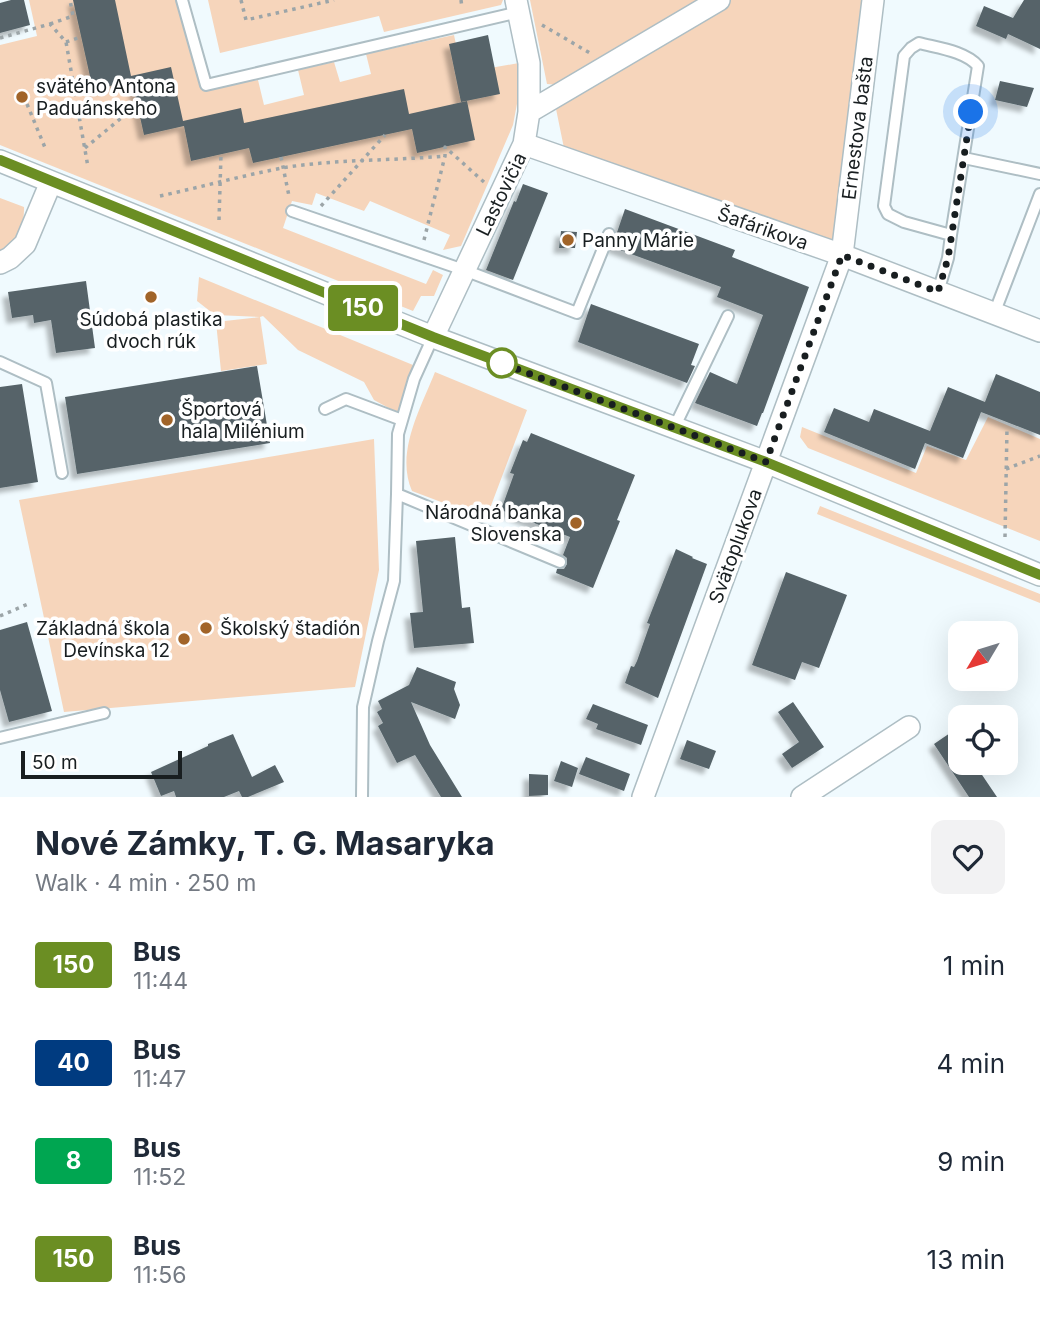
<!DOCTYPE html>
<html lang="en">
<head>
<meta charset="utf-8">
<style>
	body { margin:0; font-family:Inter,sans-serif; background:#f2f2f3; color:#1f2937; height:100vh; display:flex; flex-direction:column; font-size:26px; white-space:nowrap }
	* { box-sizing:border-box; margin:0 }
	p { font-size:23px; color:#747a83 }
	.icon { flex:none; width:38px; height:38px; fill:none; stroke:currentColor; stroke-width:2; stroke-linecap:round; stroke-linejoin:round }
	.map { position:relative; height:797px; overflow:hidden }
	.side { display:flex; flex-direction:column; background:#fff; flex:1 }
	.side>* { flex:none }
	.badge { padding:0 14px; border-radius:5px; font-size:24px; line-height:46px }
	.needle { width:46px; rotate:232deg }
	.controls { position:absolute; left:948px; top:621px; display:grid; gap:14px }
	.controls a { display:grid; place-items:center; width:70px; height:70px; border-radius:14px; background:#fff; box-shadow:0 7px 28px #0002; font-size:35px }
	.scale { position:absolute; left:21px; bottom:18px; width:161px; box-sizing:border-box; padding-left:7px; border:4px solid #181e20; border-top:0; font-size:19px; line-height:24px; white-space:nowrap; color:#181e20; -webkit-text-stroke:5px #fff; paint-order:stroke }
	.you { position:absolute; width:35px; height:35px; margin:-18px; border:5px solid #fff; border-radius:50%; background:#1a73e8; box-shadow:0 0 0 10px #1a73e833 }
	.map>.badge { position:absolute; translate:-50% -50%; box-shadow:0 0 0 4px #fff }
	.round { display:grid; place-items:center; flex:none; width:74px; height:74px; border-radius:14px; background:#f2f2f3 }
	.head { display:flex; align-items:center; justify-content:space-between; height:119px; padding:0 35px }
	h1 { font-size:33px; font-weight:700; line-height:52px }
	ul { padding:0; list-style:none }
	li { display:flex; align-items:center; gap:21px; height:98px; padding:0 35px }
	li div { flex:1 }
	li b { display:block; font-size:26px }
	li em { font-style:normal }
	li .badge { min-width:77px; font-weight:700; text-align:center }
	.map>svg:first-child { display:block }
	.green { fill:#f6d5bb }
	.building { fill:#566469; filter:url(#shadow) }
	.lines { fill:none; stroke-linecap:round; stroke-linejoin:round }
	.service-casing { stroke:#aebec4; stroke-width:14 }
	.minor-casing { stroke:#aebec4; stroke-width:24 }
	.path { stroke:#9ca5a8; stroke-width:3.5; stroke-dasharray:3.5 5; stroke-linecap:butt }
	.service { stroke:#fff; stroke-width:10 }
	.minor { stroke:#fff; stroke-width:21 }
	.line-casing { stroke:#fff; stroke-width:16 }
	.line { stroke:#6b8e23; stroke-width:10 }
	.walk { stroke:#181e20; stroke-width:7; stroke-dasharray:0 12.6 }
	.poi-dot { fill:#a16429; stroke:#fff; stroke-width:2.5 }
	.stop-dot { fill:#fff; stroke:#6b8e23; stroke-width:3.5 }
	.labels { text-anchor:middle; stroke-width:7; stroke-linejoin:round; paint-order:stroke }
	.poi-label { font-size:19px; fill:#181e20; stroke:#fff; text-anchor:start }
	.street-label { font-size:19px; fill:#181e20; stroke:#fff }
</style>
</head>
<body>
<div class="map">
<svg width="1040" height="797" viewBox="0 0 1040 797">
	<defs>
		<filter id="shadow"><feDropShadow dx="-5.5" dy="5.5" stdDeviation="2" flood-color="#0004"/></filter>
	</defs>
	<rect width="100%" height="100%" fill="#f0fafe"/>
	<!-- green -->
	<path class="green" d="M29 0H178L202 90 258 80 264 105 304 95 298 70 334 62 340 82 371 74 366 54 454 35 462 73 519 63 523 72 513 125 461 246 443 250 450 235 370 201 364 211 316 193 312 205 292 201 283 228 426 284 433 270 443 275 434 296H421L413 311 0 145V45L37 36Z
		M208 0H503L501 5 384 32 379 16 220 53Z
		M530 0H702L559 85 547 84Z
		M719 0H873L842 255 565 153 555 104Z
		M0 198 24 207C25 227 15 242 0 254Z
		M199 277 413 365 398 413 374 400 364 382 298 350 263 316 260 317 267 364 221 371 216 322 260 317 215 315 197 301Z
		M435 372 527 410 486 519 412 491C395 452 421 408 435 372Z
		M988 417 1040 439V541L808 448 800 437 802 427 916 473 927 446 966 460Z
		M374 439 379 570 355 687 64 712 19 500Z
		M820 506 1040 594V603L817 514Z"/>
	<!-- building -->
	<path class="building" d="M11 0H24L30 25 0 33V3Z
		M73 0H115L131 76 171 67 183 121 241 108 244 123 404 89 409 114 467 101 475 140 417 153 412 129 253 163 249 148 191 161 184 126 144 135 132 81 93 90Z
		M1024 0H1040V49L1008 34 1006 39 976 26 984 6 1013 18Z
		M488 35 500 94 461 102 449 44Z
		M1000 81 1034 88 1027 107 995 100Z
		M523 184 548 193 513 280 486 270 514 201 516 202Z
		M625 209 735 250 732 257 809 287 763 413H762L757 426 695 403 710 372 737 384 763 315 717 297 721 287 612 247Z
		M561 231 577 232 575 248H559Z
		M86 281 95 348 56 353 51 320 34 323 33 315 12 318 8 292Z
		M591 304 699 344 691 365 695 366 687 383 578 342Z
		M257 366 270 443 77 474 65 397Z
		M996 374 1040 392V435L981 412Z
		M22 384 38 482 0 488V387Z
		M948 387 985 402 963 458 925 443 915 469 824 432 834 408 869 422 874 409 930 431Z
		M531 433 635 475 617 520 620 521 593 588 556 573 557 569H564L567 564V558L563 555 570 537 501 510 514 474 510 473 523 440 527 442Z
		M455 537 462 608 470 607 474 643 414 648 410 613 423 612 416 541Z
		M676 549 693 557 692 558 707 564 658 698 625 683 631 666 634 667 637 661 650 624 647 623Z
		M786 572 847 595 819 668 802 662 795 680 752 665Z
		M27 622 52 711 9 722 0 690V630Z
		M417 667 456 682 454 689 460 705 455 719 411 702 430 745 462 797H441L415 755 397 763 378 726 383 723 377 712 382 709 378 701 409 685Z
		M793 702 824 747 792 768 782 754 799 742 778 712Z
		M593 704 648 725 641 745 596 729 598 724 586 719Z
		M953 731 961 742V763H974L997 797H969L934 744Z
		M233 734 252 777 275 765 284 782 248 797H242L239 791 224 797H176L174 791 161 796 151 772 208 746V744Z
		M687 740 716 751 709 769 680 759Z
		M586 757 630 774 624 791 579 774Z
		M561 761 578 768 572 787 554 781Z
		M529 774 548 775V795L529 796Z"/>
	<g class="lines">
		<defs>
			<path id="service" d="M182 0 206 85 519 12
				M964 158 1040 174
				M292 211 464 270 577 313 609 234
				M938 292 948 258 951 235 978 66C965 51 938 48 919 43L911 48 904 56 884 206 888 214 904 222 951 235
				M994 314 1040 194
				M433 337 414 379 398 434 397 494 560 562
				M0 362 46 383 62 473
				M325 409 346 399 402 420
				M674 428 728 316
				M0 738 104 713
				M362 797 363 707 378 641 394 581 397 494"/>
			<path id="minor" d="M529 112 719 0
				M524 144 842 255 1040 331
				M0 161 433 337 766 462 1040 575
				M0 263 10 258 25 244 51 182
				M433 337 524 144 529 112V63L516 0
				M643 797 842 255 873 0
				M802 797 909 727"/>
		</defs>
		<!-- service casing -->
		<use href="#service" class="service-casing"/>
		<!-- minor casing -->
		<use href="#minor" class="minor-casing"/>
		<!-- path -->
		<path class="path" d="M241 0 246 20 334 0
			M461 0 462 8
			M50 24 73 16 70 0
			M542 25 590 53
			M0 38 50 24 66 42 88 167
			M66 42 81 37
			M27 104 46 150
			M85 148 137 105
			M281 157 289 196
			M160 196C201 187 241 176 282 168 336 159 390 161 445 156
			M321 206 385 135
			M219 220 221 154
			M424 240 445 156V147L485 183
			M1006 469 1040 456
			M1005 537 1007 428
			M0 616 28 604"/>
		<!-- service -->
		<use href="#service" class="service"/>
		<!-- minor -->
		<use href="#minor" class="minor"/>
	</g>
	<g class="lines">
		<defs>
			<path id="line" d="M0 160 433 337 766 462 1040 575"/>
		</defs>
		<!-- line casing -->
		<use href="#line" class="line-casing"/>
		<!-- line -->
		<use href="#line" class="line"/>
		<!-- walk -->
		<path class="walk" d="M502 363 498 362 766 462 842 255 938 292 948 258 971 112"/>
	</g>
	<!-- markers -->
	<g class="poi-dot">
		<circle cx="22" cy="97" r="7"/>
		<circle cx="568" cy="240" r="7"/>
		<circle cx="151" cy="297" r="7"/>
		<circle cx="167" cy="420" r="7"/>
		<circle cx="576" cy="523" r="7"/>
		<circle cx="206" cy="628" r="7"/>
		<circle cx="184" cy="639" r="7"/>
	</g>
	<circle class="stop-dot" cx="502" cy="363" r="14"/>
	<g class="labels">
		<!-- poi labels -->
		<g class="poi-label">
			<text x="36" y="93">svätého Antona<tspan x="36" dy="22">Paduánskeho</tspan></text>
			<text x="582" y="247">Panny Márie</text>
			<text x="151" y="326" text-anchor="middle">Súdobá plastika<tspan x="151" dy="22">dvoch rúk</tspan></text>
			<text x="181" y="416">Športová<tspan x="181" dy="22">hala Milénium</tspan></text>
			<text x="562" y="519" text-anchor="end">Národná banka<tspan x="562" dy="22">Slovenska</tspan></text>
			<text x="170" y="635" text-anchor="end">Základná škola<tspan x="170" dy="22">Devínska 12</tspan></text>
			<text x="220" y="635">Školský štadión</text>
		</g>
		<!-- street labels -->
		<g class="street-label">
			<text transform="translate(857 128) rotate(-83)" y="7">Ernestova bašta</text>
			<text transform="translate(501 194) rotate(-64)" y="7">Lastovičia</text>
			<text transform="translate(763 228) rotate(19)" y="7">Šafárikova</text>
			<text transform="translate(735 546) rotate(-70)" y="7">Svätoplukova</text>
		</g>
	</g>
</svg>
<div class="controls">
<a><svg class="needle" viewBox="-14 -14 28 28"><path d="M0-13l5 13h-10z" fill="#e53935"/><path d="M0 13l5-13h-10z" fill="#747a83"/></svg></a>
<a><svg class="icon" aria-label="locate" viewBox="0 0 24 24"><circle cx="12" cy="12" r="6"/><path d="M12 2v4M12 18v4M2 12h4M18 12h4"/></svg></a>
</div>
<div class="scale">50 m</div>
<div class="you" style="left:971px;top:112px"></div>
<b class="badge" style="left:363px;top:308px;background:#6b8e23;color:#fff">150</b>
</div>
<section class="side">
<div class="head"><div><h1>Nové Zámky, T. G. Masaryka</h1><p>Walk · 4 min · 250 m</p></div><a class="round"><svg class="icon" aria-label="heart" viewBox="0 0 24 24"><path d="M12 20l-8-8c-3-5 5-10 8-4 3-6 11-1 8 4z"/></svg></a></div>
<ul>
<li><span class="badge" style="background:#6b8e23;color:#fff">150</span><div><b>Bus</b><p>11:44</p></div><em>1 min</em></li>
<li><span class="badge" style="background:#003b80;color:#fff">40</span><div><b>Bus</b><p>11:47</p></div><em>4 min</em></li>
<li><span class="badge" style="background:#00a651;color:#fff">8</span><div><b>Bus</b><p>11:52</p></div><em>9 min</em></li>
<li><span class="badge" style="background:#6b8e23;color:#fff">150</span><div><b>Bus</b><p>11:56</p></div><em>13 min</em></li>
</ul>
</section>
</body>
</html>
